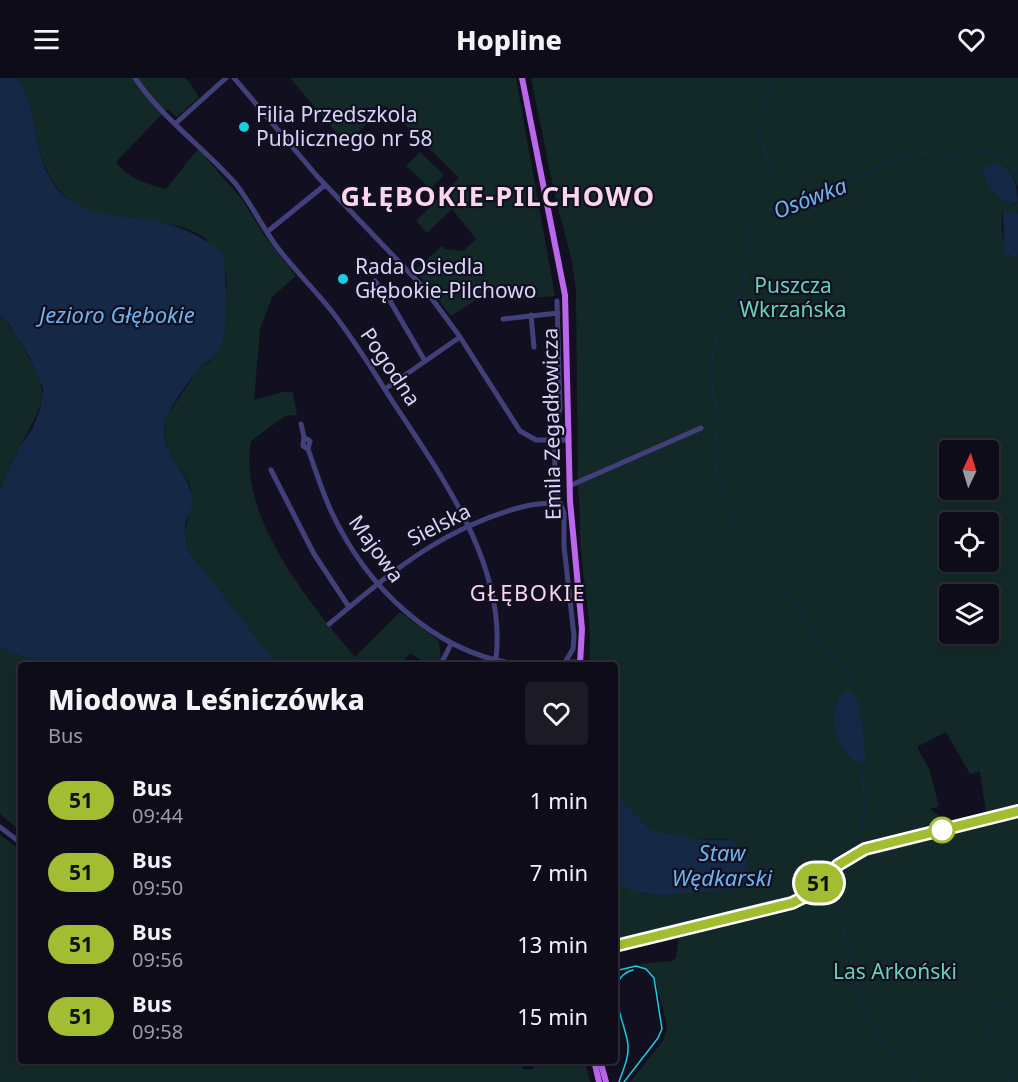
<!DOCTYPE html>
<html lang="en">
<head>
<meta charset="utf-8">
<style>
	body { margin:0; font-family:"Noto Sans",sans-serif; background:#1c1a25; color:#f1f3f6; height:100vh; display:flex; flex-direction:column; font-size:22px; white-space:nowrap }
	* { box-sizing:border-box; margin:0 }
	p { font-size:20px; color:#9b9ba2 }
	.icon { flex:none; width:33px; height:33px; fill:none; stroke:currentColor; stroke-width:2; stroke-linecap:round; stroke-linejoin:round }
	.map { position:relative; flex:1; overflow:hidden }
	.panel { position:absolute; left:18px; top:584px; width:600px; height:402px; display:flex; flex-direction:column; background:#0e0c18; border-radius:6px; box-shadow:0 3px 9px #0003,0 0 0 2px #2e2c37 }
	.panel>* { flex:none }
	.badge { padding:0 12px; border-radius:20px; font-size:21px; line-height:39px }
	.needle { width:39px; rotate:4deg }
	.controls { position:absolute; left:939px; top:362px; display:grid; gap:12px }
	.controls a { display:grid; place-items:center; width:60px; height:60px; border-radius:6px; background:#0e0c18; box-shadow:0 3px 9px #0003,0 0 0 2px #2e2c37; font-size:30px }
	.map>.badge { position:absolute; translate:-50% -50%; box-shadow:0 0 0 3px #fff }
	.round { display:grid; place-items:center; flex:none; width:63px; height:63px; border-radius:6px; background:#1c1a25 }
	.headline { display:flex; align-items:center; justify-content:space-between; height:102px; padding:0 30px }
	h1 { font-size:28px; font-weight:800; line-height:45px }
	ul { padding:0; list-style:none }
	li { display:flex; align-items:center; gap:18px; height:72px; padding:0 30px }
	li div { flex:1 }
	li b { display:block; font-size:22px }
	li em { font-style:normal }
	li .badge { min-width:66px; font-weight:700; text-align:center }
	header { display:flex; justify-content:space-between; align-items:center; height:78px; padding:0 30px; background:#0e0c18; font-size:27px; font-weight:800 }
	.map>svg:first-child { display:block }
	.green { fill:#132928; fill-rule:evenodd }
	.water { fill:#152845 }
	.lines { fill:none; stroke-linecap:round; stroke-linejoin:round }
	.stream { stroke:#152845; stroke-width:1.5 }
	.minor { stroke:#42407a; stroke-width:5 }
	.major { stroke:#ba67ed; stroke-width:6 }
	.tram { stroke:#1acde0; stroke-width:1.5 }
	.line-casing { stroke:#fff; stroke-width:14 }
	.line { stroke:#a2bd31; stroke-width:9 }
	.poi-dot { fill:#1acde0; stroke:#121020; stroke-width:2 }
	.stop-dot { fill:#fff; stroke:#a2bd31; stroke-width:3 }
	.labels { text-anchor:middle; stroke-width:4.5; stroke-linejoin:round; paint-order:stroke }
	.poi-label { font-size:21px; fill:#d8d4fa; stroke:#121020; text-anchor:start }
	.park-label { font-size:21px; fill:#68d1b6; stroke:#121020 }
	.street-label { font-size:21px; fill:#d8d4fa; stroke:#121020 }
	.water-label { font-size:22px; font-style:italic; fill:#6eb3ee; stroke:#121020 }
	.neighbourhood-label { font-size:22px; letter-spacing:1.5px; fill:#fad5ed; stroke:#121020 }
	.district-label { font-size:27px; font-weight:bold; letter-spacing:1.5px; fill:#fad5ed; stroke:#121020 }
</style>
</head>
<body>
<header><svg class="icon" aria-label="menu" viewBox="0 0 24 24"><path d="M4 6h16M4 12h16M4 18h16"/></svg>Hopline<svg class="icon" aria-label="heart" viewBox="0 0 24 24"><path d="M12 20l-8-8c-3-5 5-10 8-4 3-6 11-1 8 4z"/></svg></header>
<div class="map">
<svg width="1018" height="1004" viewBox="0 0 1018 1004">
	<rect width="100%" height="100%" fill="#121020"/>
	<!-- green -->
	<path class="green" d="M16 0H186L199 19 177 39 167 31 116 84C129 101 147 106 166 111L198 71 241 120 266 160 296 198 272 219 260 251 254 322 283 314H293L297 337 285 338 251 363C237 438 310 526 355 579L400 534 439 563 441 582 438 586H427L410 575 401 586H277L202 493 189 474 185 455 192 416 189 405 168 372 164 355 166 339 199 290 211 282C216 260 230 218 226 197 225 191 220 185 217 181 213 173 210 163 202 158 161 133 94 151 60 113 31 81 41 33 16 0Z
		M290 0H516L555 218 511 222 501 206 451 238 415 192 442 168 445 171 463 173 476 161 452 131 427 155 416 143 459 100 385 27 346 66Z
		M531 0H1018V109L1013 99 984 97 998 119 1015 126 1018 124V135L1003 132C1000 149 1002 164 1009 179L1018 175V726L986 735 980 694 970 696 946 654 917 669 929 691 939 728 930 731 941 739V747L859 769 837 780 799 818 615 861V804L645 816 734 811 748 800 731 762C704 760 664 767 642 747 634 740 627 730 620 722L615 723V586H589C593 548 584 512 581 473 579 453 581 433 578 412L576 214 572 184 555 118ZM950 372H988V411H950ZM950 444H988V483H950ZM950 516H988V555H950ZM859 633 865 680 835 634Z
		M420 74 444 97 431 111 406 88Z
		M0 237C10 247 17 258 24 271 52 318 44 324 20 368 13 381 8 396 0 409Z
		M0 570 42 586H21V753L0 736Z
		M1018 738V1004H630L662 964 666 954 667 946 655 901 651 894 639 886 672 883 676 879 679 857 804 825C829 809 845 784 873 773Z
		M0 757 21 772V982H518L522 985 523 991H533V983L585 982 590 1004H0Z"/>
	<!-- water -->
	<path class="water" d="M0 0H16C42 33 30 82 60 114 87 141 127 137 160 144 183 149 203 160 222 173 227 191 229 258 219 273 213 281 205 284 199 291 190 301 170 329 166 341 156 371 186 390 192 417 195 427 189 433 186 443 183 454 187 464 189 474L277 586H42L0 570V410L20 368 32 351 40 332 43 311 30 280 9 246 0 237Z
		M997 85C1013 91 1018 109 1018 124 1001 131 986 106 982 91Z
		M1003 132 1018 135V175L1015 179 1004 176Z
		M846 613 853 614C863 626 863 663 866 680L860 686C837 677 822 628 846 613Z
		M620 721 650 752 699 762H731L746 773 748 800 735 811 724 812C691 814 643 825 615 804V723Z"/>
	<g class="lines">
		<!-- stream -->
		<path class="stream" d="M761 42 773 0
			M759 50 776 112
			M718 339C710 308 708 276 721 245 725 235 736 228 741 215 751 193 741 172 751 153 755 146 762 137 769 132 784 123 802 126 818 120 850 108 879 82 913 76 936 72 953 85 975 73 998 78 1004 73 1018 96
			M718 350C707 385 724 420 736 452
			M740 459 746 472 776 502 848 600 849 606
			M856 766C866 737 866 722 861 691
			M844 790 840 805 839 826 854 900 873 949 914 1004
			M995 927 1018 918
			M990 928 984 942 1000 972
			M997 977 1009 1004"/>
		<!-- minor -->
		<path class="minor" d="M135 0C162 40 203 69 235 105 251 125 262 149 277 169 294 191 313 210 330 231 353 260 372 291 391 321 440 396 507 486 496 581
			M234 0 317 98 424 210 460 259 520 353 536 362H569
			M176 45 226 0
			M267 154 325 107
			M375 203 390 223 425 283
			M557 223 560 330 554 363 556 415 564 435V468L574 558 573 571 564 586
			M531 237 534 269
			M503 241 558 235
			M385 311 460 259
			M301 346 304 359 310 363 308 371 303 368 304 359
			M308 371C316 393 322 414 332 435 367 509 433 574 516 586 538 589 559 583 580 584
			M271 392 314 476 349 529
			M569 408 701 350
			M329 546C392 494 444 448 526 428 537 425 548 426 558 424
			M441 586 451 566
			M0 749 21 765
			M615 868 792 825C820 814 835 785 863 772L1018 733"/>
		<!-- major -->
		<path class="major" d="M522 0 565 217 570 423 582 551 580 586
			M594 982 599 1004
			M600 982 606 1004"/>
		<!-- tram -->
		<path class="tram" d="M615 893 636 888 646 891 654 900 662 951 658 960 624 1004
			M619 1004C623 992 629 980 628 967 626 945 600 901 633 892"/>
	</g>
	<g class="lines">
		<defs>
			<path id="line" d="M615 868 792 825 806 818 838 787 865 771 1018 733"/>
		</defs>
		<!-- line casing -->
		<use href="#line" class="line-casing"/>
		<!-- line -->
		<use href="#line" class="line"/>
	</g>
	<!-- markers -->
	<g class="poi-dot">
		<circle cx="244" cy="49" r="6"/>
		<circle cx="343" cy="201" r="6"/>
	</g>
	<circle class="stop-dot" cx="942" cy="752" r="12"/>
	<g class="labels">
		<!-- poi labels -->
		<g class="poi-label">
			<text x="256" y="44">Filia Przedszkola<tspan x="256" dy="24">Publicznego nr 58</tspan></text>
			<text x="355" y="196">Rada Osiedla<tspan x="355" dy="24">Głębokie-Pilchowo</tspan></text>
		</g>
		<!-- park labels -->
		<g class="park-label">
			<text x="793" y="215">Puszcza<tspan x="793" dy="24">Wkrzańska</tspan></text>
			<text x="895" y="901">Las Arkoński</text>
		</g>
		<!-- street labels -->
		<g class="street-label">
			<text transform="translate(390 289) rotate(56)" y="7">Pogodna</text>
			<text transform="translate(552 346) rotate(-91)" y="7">Emila Zegadłowicza</text>
			<text transform="translate(439 447) rotate(-27)" y="7">Sielska</text>
			<text transform="translate(376 471) rotate(54)" y="7">Majowa</text>
		</g>
		<!-- water labels -->
		<g class="water-label">
			<text transform="translate(810 120) rotate(-21)" y="8">Osówka</text>
			<text x="117" y="245">Jezioro Głębokie</text>
			<text x="722" y="783">Staw<tspan x="722" dy="25">Wędkarski</tspan></text>
		</g>
		<!-- neighbourhood labels -->
		<g class="neighbourhood-label">
			<text x="528" y="523">GŁĘBOKIE</text>
		</g>
		<!-- district labels -->
		<g class="district-label">
			<text x="498" y="128">GŁĘBOKIE-PILCHOWO</text>
		</g>
	</g>
</svg>
<div class="controls">
<a><svg class="needle" viewBox="-14 -14 28 28"><path d="M0-13l5 13h-10z" fill="#e53935"/><path d="M0 13l5-13h-10z" fill="#9b9ba2"/></svg></a>
<a><svg class="icon" aria-label="locate" viewBox="0 0 24 24"><circle cx="12" cy="12" r="6"/><path d="M12 2v4M12 18v4M2 12h4M18 12h4"/></svg></a>
<a><svg class="icon" aria-label="layers" viewBox="0 0 24 24"><path d="M12 4l9 5-9 5-9-5zM3 14l9 5 9-5"/></svg></a>
</div>
<b class="badge" style="left:819px;top:805px;background:#a2bd31;color:#111">51</b>
<section class="panel">
<div class="headline"><div><h1>Miodowa Leśniczówka</h1><p>Bus</p></div><a class="round"><svg class="icon" aria-label="heart" viewBox="0 0 24 24"><path d="M12 20l-8-8c-3-5 5-10 8-4 3-6 11-1 8 4z"/></svg></a></div>
<ul>
<li><span class="badge" style="background:#a2bd31;color:#111">51</span><div><b>Bus</b><p>09:44</p></div><em>1 min</em></li>
<li><span class="badge" style="background:#a2bd31;color:#111">51</span><div><b>Bus</b><p>09:50</p></div><em>7 min</em></li>
<li><span class="badge" style="background:#a2bd31;color:#111">51</span><div><b>Bus</b><p>09:56</p></div><em>13 min</em></li>
<li><span class="badge" style="background:#a2bd31;color:#111">51</span><div><b>Bus</b><p>09:58</p></div><em>15 min</em></li>
</ul>
</section>
</div>
</body>
</html>
